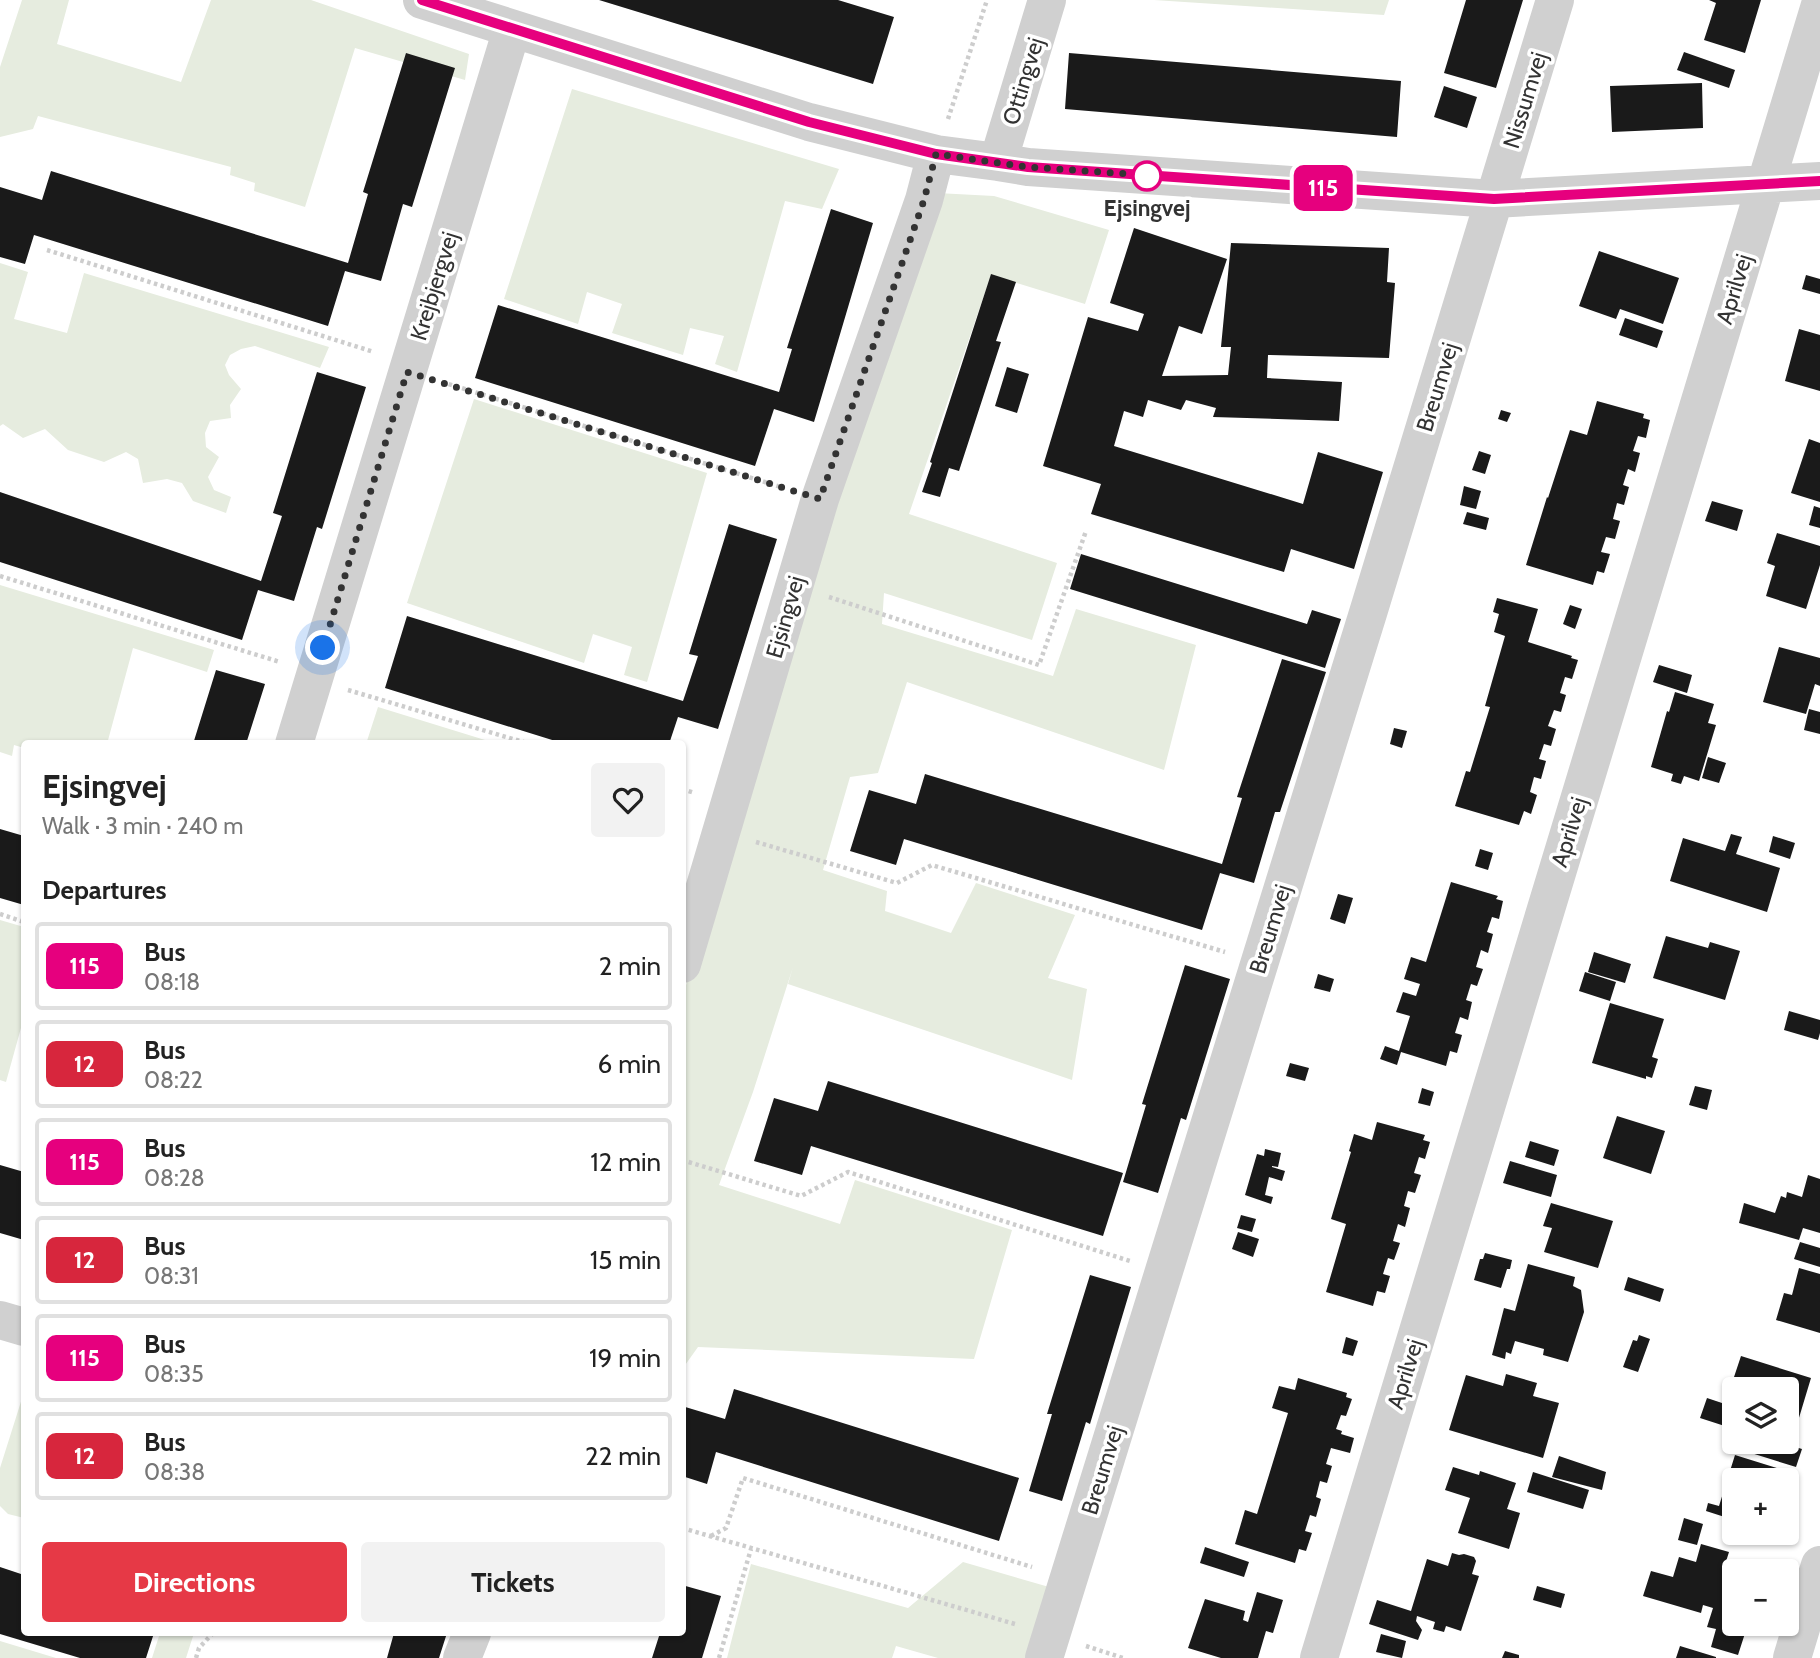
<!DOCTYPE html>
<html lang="en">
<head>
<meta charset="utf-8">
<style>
	body { margin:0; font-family:Cabin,sans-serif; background:#f2f2f2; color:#222; height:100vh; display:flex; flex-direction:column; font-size:26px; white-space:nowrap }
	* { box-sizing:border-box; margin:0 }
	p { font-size:23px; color:#767676 }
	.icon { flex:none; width:38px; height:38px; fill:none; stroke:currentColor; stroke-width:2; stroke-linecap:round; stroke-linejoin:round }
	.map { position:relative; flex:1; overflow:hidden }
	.side { position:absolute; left:21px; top:740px; width:665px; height:896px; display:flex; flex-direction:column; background:#fff; border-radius:7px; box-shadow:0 2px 5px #0004 }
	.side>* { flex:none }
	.badge { padding:0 14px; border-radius:10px; font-size:24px; line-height:46px }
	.fabs { position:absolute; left:1722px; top:1377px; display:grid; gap:14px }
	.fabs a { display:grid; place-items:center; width:77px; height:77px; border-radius:7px; background:#fff; box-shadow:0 2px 5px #0004; font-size:35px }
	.you { position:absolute; width:35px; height:35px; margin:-18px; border:5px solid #fff; border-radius:50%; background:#1a73e8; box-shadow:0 0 0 10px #1a73e833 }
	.map>.badge { position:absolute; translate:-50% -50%; box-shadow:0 0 0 4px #fff }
	h2 { padding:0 21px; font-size:26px; line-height:63px }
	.round { display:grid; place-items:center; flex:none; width:74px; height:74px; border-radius:7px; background:#f2f2f2 }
	.overview { display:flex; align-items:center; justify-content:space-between; height:119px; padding:0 21px }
	h1 { font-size:33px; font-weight:800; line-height:52px }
	.button { display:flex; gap:14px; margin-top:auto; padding:14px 21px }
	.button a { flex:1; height:80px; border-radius:7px; background:#e63946; color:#fff; font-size:28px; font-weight:800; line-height:80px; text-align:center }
	.button a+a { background:#f2f2f2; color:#222 }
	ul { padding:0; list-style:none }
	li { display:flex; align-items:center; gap:21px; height:88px; margin:0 14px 10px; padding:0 7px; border:4px solid #e0e0e0; border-radius:7px }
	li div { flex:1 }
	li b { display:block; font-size:26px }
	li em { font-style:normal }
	li .badge { min-width:77px; font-weight:700; text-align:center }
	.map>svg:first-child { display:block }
	.green { fill:#e6ecdf }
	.building { fill:#1a1a1a }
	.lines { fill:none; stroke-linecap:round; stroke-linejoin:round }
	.path { stroke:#cdcdcd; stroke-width:4.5; stroke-dasharray:3.5 3.5; stroke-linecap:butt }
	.minor { stroke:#d0d0d0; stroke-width:38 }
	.line-casing { stroke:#fff; stroke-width:16 }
	.line { stroke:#e6007e; stroke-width:10 }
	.walk { stroke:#333; stroke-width:7; stroke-dasharray:0 12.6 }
	.stop-dot { fill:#fff; stroke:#e6007e; stroke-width:3.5 }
	.labels { text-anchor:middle; stroke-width:7; stroke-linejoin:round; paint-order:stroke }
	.street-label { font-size:23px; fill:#333; stroke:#fff }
	.stop-label { font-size:23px; font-weight:bold; fill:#333; stroke:#fff }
</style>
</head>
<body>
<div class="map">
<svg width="1820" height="1658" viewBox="0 0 1820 1658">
	<rect width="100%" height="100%" fill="#fff"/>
	<!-- green -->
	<path class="green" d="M22 0H69L57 44 181 82 211 0H311L469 54 465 80 355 48 305 207 254 191 255 183 230 175 231 167 38 116 33 129 0 137V67Z
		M1154 0H1389L1384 15Z
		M572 89 839 169 822 209 785 201 737 372 715 364 724 336 690 328 683 355 612 333 622 304 587 292 578 324 504 299Z
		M937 193 994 196 1109 230 1085 304 991 275 909 514 1057 563 1032 640 884 593 882 624 1053 676 1076 609 1196 645 1164 770 907 682 878 773 850 777 823 870 887 891 885 911 951 933 976 883 1075 915 1048 978 1087 989 1072 1080 788 984 793 967 753 1092 719 1185 840 1224 855 1180 1012 1230 974 1359 698 1347 683 1368V997L694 954Z
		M0 263 28 272 14 319 67 333 84 273 329 347 320 368 255 346 241 349 230 355 225 365 229 375 241 389 230 405 231 418 210 421 205 433 206 447 219 457 208 477 214 490 231 497 226 513 193 501 182 483 167 479 143 483 138 459 126 452 104 462 68 450 45 429 23 438 3 424 0 426Z
		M474 399 707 473 647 682 624 675 632 647 593 634 584 663 407 603Z
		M0 585 214 650 207 672 133 648 107 744H24V748L14 745 12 756 0 752Z
		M378 707 498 744H366Z
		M0 920 24 927V1017L6 1082 0 1080Z
		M24 1392V1518L8 1514 0 1506V1468Z
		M963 1562 1056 1589 1034 1658H938L896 1646 892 1658H727L751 1564 908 1608Z
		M160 1633H194L186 1658H152Z
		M0 1641 56 1658H0Z"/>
	<!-- building -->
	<path class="building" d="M599 0H838L894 17 873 84Z
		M1466 0H1523L1496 88 1444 73Z
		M1709 0H1761L1745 53 1704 40 1716 3Z
		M1684 52 1735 70 1729 88 1677 70Z
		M406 53 455 68 412 207 403 204 381 281 345 271 328 326 34 235 25 264 0 257V187L42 200 51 171 348 263 368 194 363 192Z
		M1069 53 1401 81 1397 137 1065 109Z
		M1702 83 1703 128 1612 132 1610 86Z
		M1444 86 1477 97 1467 128 1434 117Z
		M831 209 873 223 814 422 774 409 755 466 475 378 498 305 779 392 792 349 787 348Z
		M1134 228 1227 259 1202 334 1179 326 1162 376 1228 375 1231 347H1221L1231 243 1389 248 1387 282 1395 283 1389 358 1268 355 1267 378 1342 382 1339 421 1213 417 1216 408 1186 400 1181 410 1148 400 1143 417 1124 411 1114 446 1303 504 1318 452 1383 472 1354 569 1291 549 1284 572 1091 514 1101 484 1043 466 1088 317 1138 331 1144 314 1110 303Z
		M1599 251 1679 278 1663 324 1620 309 1616 319 1579 306Z
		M991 274 1016 282 996 341 1001 342 959 471 949 468 940 497 922 492 932 463 930 462Z
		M1806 275 1820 279V294L1802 289Z
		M1625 318 1663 331 1657 348 1619 335Z
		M1799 329 1820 335V391L1785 381Z
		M1007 367 1029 374 1017 413 995 406Z
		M317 372 366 387 322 529 317 527 294 601 258 590 242 640 0 562V492L261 581 282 516 273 513Z
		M1597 401 1644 414 1643 418 1650 420 1646 438 1638 436 1633 451 1640 453 1635 472 1628 469 1623 485 1629 487 1624 505 1617 503 1613 519 1620 521 1615 539 1606 537 1601 552 1610 554 1604 573 1597 571 1593 585 1526 565 1547 497 1548 498 1570 430 1587 435Z
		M1501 410 1511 413 1507 422 1498 419Z
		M1809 439 1820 443V502L1791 493Z
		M1479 451 1491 455 1485 474 1472 470Z
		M1464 486 1481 491 1476 509 1460 505Z
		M1712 501 1743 510 1737 531 1705 521Z
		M1814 506 1820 508V528L1809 525Z
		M1467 512 1489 518 1486 530 1463 524Z
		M729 524 777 539 718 729 678 717 669 744H565L385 688 407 616 683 701 698 656 689 654Z
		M1777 533 1820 546V565L1806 609 1766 596 1775 566 1767 563Z
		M1081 554 1307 624 1312 610 1341 619 1325 668 1070 589Z
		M1497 598 1538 609 1528 642 1572 656 1571 658 1578 660 1572 679 1565 677 1560 693 1566 695 1561 712 1554 710 1548 726 1556 729 1551 746 1544 744 1539 759 1546 761 1541 779 1534 777 1530 792 1537 795 1531 814 1524 811 1519 825 1455 806 1466 771 1470 772 1490 707 1485 706 1505 636 1494 632 1499 614 1493 612Z
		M1570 605 1582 609 1575 629 1563 624Z
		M1779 647 1820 658V686L1815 684 1806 714 1763 702Z
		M1282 659 1326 672 1280 812H1275L1254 883 1220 873 1202 930 904 839 896 865 850 851 869 790 916 804 925 774 1222 864 1242 798 1237 797Z
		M1659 665 1692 675 1687 693 1653 682Z
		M216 670 265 684 246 744H193Z
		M1675 692 1714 704 1708 723 1716 725 1699 781 1684 776 1681 784 1671 781 1673 774 1651 767 1667 711 1669 712Z
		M1809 709 1820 712V734L1804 730Z
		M1394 728 1407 731 1402 748 1390 744Z
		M1708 757 1726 763 1719 783 1702 778Z
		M0 829 24 836V905L0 898Z
		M1731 834 1742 837 1736 854 1780 868 1767 912 1670 881 1683 838 1725 851Z
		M1773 836 1795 843 1790 859 1769 852Z
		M1480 849 1493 853 1488 870 1475 866Z
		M1451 882 1498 896 1496 899 1503 901 1499 919 1492 917 1487 932 1493 934 1488 953 1481 950 1476 967 1483 969 1477 986 1471 984 1466 1000 1472 1002 1468 1020 1460 1017 1455 1033 1462 1035 1457 1053 1450 1051 1446 1066 1401 1052 1397 1065 1380 1059 1385 1046 1399 1051 1410 1016 1396 1012 1403 992 1416 996 1420 984 1404 979 1411 957 1426 962Z
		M1338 894 1353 898 1345 924 1330 919Z
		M1666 936 1708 948 1710 942 1740 951 1725 1000 1653 978Z
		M1594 952 1631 964 1625 983 1588 972Z
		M1185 965 1230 979 1186 1120 1181 1118 1158 1193 1123 1182 1146 1105 1142 1104Z
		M1585 972 1616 982 1610 1001 1579 991Z
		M1318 974 1334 979 1330 992 1314 988Z
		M1610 1003 1664 1019 1652 1057 1658 1059 1652 1078 1646 1076V1079L1592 1063Z
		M1789 1011 1820 1020V1033L1818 1040 1784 1030Z
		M1290 1063 1309 1068 1305 1081 1286 1076Z
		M828 1081 1123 1173 1103 1236 811 1146 802 1175 754 1161 774 1098 818 1111Z
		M1695 1086 1712 1090 1707 1110 1689 1105Z
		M1422 1088 1434 1092 1430 1106 1418 1103Z
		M1617 1116 1665 1131 1651 1174 1603 1158Z
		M1377 1122 1425 1135 1423 1140 1430 1142 1425 1159 1419 1157 1414 1173 1421 1175 1415 1193 1408 1191 1404 1206 1410 1208 1405 1227 1398 1224 1393 1241 1400 1243 1394 1260 1388 1258 1383 1274 1390 1276 1385 1293 1377 1291 1373 1306 1326 1292 1346 1224 1331 1219 1351 1152 1349 1151 1354 1134 1372 1140Z
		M1530 1141 1559 1150 1554 1166 1525 1157Z
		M1265 1149 1281 1153 1278 1167 1272 1166V1167L1285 1171 1282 1181 1269 1177 1265 1195 1273 1197 1271 1204 1245 1195 1257 1154 1264 1156Z
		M1510 1161 1557 1175 1551 1197 1503 1183Z
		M0 1165 24 1172V1240L0 1233Z
		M1808 1175 1820 1179V1233L1803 1228 1799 1240 1739 1223 1744 1203 1775 1213 1781 1196 1786 1198 1787 1192 1802 1197Z
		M1551 1203 1613 1221 1598 1268 1544 1252 1552 1228 1543 1226Z
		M1241 1215 1256 1219 1252 1232 1237 1228Z
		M1238 1232 1259 1239 1253 1257 1232 1249Z
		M1800 1242 1820 1248V1267L1794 1259Z
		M1485 1253 1512 1260 1510 1269H1507L1501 1288 1474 1280 1480 1259H1483Z
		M1528 1264 1575 1277 1573 1286 1581 1290 1584 1312 1568 1362 1543 1355 1544 1349 1515 1341 1511 1354 1506 1352 1505 1359 1492 1355 1504 1308 1515 1311Z
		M1799 1268 1820 1274V1333L1776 1320 1784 1293 1792 1295Z
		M1090 1275 1131 1287 1090 1424 1086 1422 1062 1501 1029 1491 1052 1414H1047Z
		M1628 1277 1664 1289 1660 1302 1624 1290Z
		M1639 1335 1650 1339 1638 1372 1623 1367 1633 1340 1637 1341Z
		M1346 1337 1358 1341 1353 1356 1342 1353Z
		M1741 1356 1811 1378 1795 1431 1787 1429V1390H1742L1731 1386Z
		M1506 1374 1537 1383 1533 1396 1559 1403 1543 1458 1449 1430 1466 1375 1503 1386Z
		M1298 1378 1347 1393 1346 1397 1352 1399 1346 1416 1341 1415 1336 1429 1342 1431 1341 1434 1354 1438 1350 1453 1331 1448 1326 1464 1332 1466 1327 1483 1320 1481 1316 1497 1321 1499 1316 1517 1310 1515 1305 1531 1312 1533 1306 1551 1299 1549 1295 1563 1235 1544 1245 1510 1257 1514 1288 1413 1272 1408 1279 1386 1295 1390Z
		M734 1389 1019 1478 999 1541 716 1452 707 1484 682 1476V1406L725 1419Z
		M1707 1398 1734 1407V1429L1700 1418Z
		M1750 1442H1779L1802 1449 1796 1467 1748 1452Z
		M1735 1455 1796 1474 1787 1504V1480H1734V1520L1706 1511 1708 1503 1719 1506Z
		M1559 1456 1606 1472 1602 1490 1552 1477Z
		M1453 1467 1479 1475 1480 1471 1516 1483 1507 1509 1520 1513 1509 1549 1458 1533 1470 1498 1445 1490Z
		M1533 1472 1589 1490 1583 1509 1527 1492Z
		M1684 1518 1703 1524 1697 1545 1678 1540Z
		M1701 1544 1729 1552 1723 1571 1734 1574V1624H1748L1738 1655 1711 1647 1716 1629 1707 1627 1713 1608 1703 1605 1701 1613 1643 1596 1651 1571 1673 1577 1679 1557 1696 1562Z
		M1205 1547 1249 1562 1244 1577 1200 1563Z
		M1452 1553 1459 1555 1464 1554 1474 1557 1476 1561 1472 1574 1479 1576 1461 1631 1446 1626 1444 1632 1433 1629 1435 1622 1417 1616 1416 1621 1422 1630 1418 1640 1369 1624 1377 1600 1411 1611 1427 1559 1448 1566Z
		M0 1567 24 1575V1633H154L146 1658H80L0 1634Z
		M682 1585 721 1596 702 1658H652L660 1633H682Z
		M1537 1586 1565 1594 1561 1608 1533 1600Z
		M1257 1592 1283 1600 1273 1633 1266 1631 1258 1658H1221L1188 1648 1205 1599 1245 1611 1243 1620 1248 1622Z
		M394 1633H447L439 1658H387Z
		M1381 1634 1406 1641 1402 1658 1376 1652Z
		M1680 1646 1716 1657V1658H1676Z
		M1505 1651 1519 1655V1658H1502Z"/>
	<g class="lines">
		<!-- path -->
		<path class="path" d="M948 119 987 0
			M47 250 374 352
			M442 382 784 488
			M0 576 280 662
			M829 597 1039 665 1086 531
			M348 690 530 744
			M682 789 695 793
			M756 842 897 883 932 865 1225 952
			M0 914 24 922
			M682 1160 801 1196 848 1172 1130 1261
			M682 1528 1015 1624
			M711 1536 726 1528 743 1478 1032 1567
			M1086 1646 1123 1658
			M196 1658 199 1648 213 1633
			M719 1658 751 1549"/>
		<!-- minor -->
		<path class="minor" d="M422 0 809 122 936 154 998 162 1028 167 1494 199 1820 181
			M998 162 1047 0
			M294 744 512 29
			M682 964 820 499 924 200 936 154
			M0 1320 24 1327
			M462 1658 472 1633
			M1044 1658 1368 613 1555 0
			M1319 1658 1820 5
			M1792 1658 1820 1565"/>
	</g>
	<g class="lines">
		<defs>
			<path id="line" d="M422 0 809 122 936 154 1028 167 1494 199 1820 181"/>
		</defs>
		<!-- line casing -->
		<use href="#line" class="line-casing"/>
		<!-- line -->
		<use href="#line" class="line"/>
		<!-- walk -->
		<path class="walk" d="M323 648 407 372 820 499 924 200 936 154 1028 167 1157 176H1147"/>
	</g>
	<!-- markers -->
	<circle class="stop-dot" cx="1147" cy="176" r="14"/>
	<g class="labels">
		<!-- street labels -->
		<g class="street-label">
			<text transform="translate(1023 81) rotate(-73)" y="8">Ottingvej</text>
			<text transform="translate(1525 100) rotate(-73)" y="8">Nissumvej</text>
			<text transform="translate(434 286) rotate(-73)" y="8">Krejbjergvej</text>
			<text transform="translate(1734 289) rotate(-73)" y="8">Aprilvej</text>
			<text transform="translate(1437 387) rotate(-73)" y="8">Breumvej</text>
			<text transform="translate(785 617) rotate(-74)" y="8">Ejsingvej</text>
			<text transform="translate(1569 832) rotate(-73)" y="8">Aprilvej</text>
			<text transform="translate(1270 929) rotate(-73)" y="8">Breumvej</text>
			<text transform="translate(1405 1374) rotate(-73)" y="8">Aprilvej</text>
			<text transform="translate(1102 1470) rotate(-73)" y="8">Breumvej</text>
		</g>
		<!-- stop labels -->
		<g class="stop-label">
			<text x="1147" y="216">Ejsingvej</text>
		</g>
	</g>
</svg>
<div class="fabs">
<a><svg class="icon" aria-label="layers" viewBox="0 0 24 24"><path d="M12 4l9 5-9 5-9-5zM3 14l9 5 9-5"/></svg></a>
<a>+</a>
<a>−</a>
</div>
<div class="you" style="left:323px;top:648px"></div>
<b class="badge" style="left:1323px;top:188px;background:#e6007e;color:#fff">115</b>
<section class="side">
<div class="overview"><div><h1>Ejsingvej</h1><p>Walk · 3 min · 240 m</p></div><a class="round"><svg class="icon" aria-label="heart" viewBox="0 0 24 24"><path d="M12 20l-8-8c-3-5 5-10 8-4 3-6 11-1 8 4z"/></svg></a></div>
<h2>Departures</h2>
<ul>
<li><span class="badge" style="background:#e6007e;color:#fff">115</span><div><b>Bus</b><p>08:18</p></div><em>2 min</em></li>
<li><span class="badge" style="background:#d7263d;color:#fff">12</span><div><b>Bus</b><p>08:22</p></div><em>6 min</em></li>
<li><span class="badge" style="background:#e6007e;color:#fff">115</span><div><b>Bus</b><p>08:28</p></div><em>12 min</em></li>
<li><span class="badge" style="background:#d7263d;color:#fff">12</span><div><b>Bus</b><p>08:31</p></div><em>15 min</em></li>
<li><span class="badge" style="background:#e6007e;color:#fff">115</span><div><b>Bus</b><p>08:35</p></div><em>19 min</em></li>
<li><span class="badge" style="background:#d7263d;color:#fff">12</span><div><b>Bus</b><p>08:38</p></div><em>22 min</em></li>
</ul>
<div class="button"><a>Directions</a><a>Tickets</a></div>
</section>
</div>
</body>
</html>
